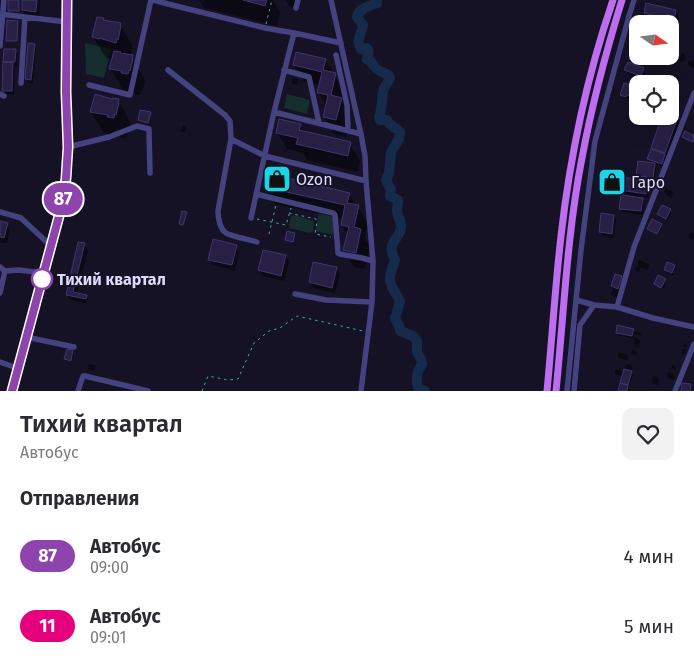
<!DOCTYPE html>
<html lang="ru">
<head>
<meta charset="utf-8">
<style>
	body { margin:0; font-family:"Fira Sans",sans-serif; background:#f2f2f3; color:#2b2b33; height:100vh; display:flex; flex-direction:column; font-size:19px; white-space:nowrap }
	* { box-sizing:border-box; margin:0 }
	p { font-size:16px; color:#7c7c81 }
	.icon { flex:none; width:28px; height:28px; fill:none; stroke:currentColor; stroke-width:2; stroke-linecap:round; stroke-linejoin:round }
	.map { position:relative; height:391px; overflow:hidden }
	.drawer { display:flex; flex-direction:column; background:#fff; flex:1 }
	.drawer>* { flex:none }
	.badge { padding:0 10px; border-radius:16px; font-size:18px; line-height:32px }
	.needle { width:32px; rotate:104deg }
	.buttons { position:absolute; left:629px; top:15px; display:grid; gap:10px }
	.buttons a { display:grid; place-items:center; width:50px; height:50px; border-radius:10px; background:#fff; box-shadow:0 5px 20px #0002; font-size:25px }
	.map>.badge { position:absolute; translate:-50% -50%; box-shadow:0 0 0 2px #fff }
	h2 { padding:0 20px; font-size:19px; line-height:45px }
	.round { display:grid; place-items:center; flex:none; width:52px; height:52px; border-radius:10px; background:#f2f2f3 }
	.overview { display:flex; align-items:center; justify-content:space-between; height:85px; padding:0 20px }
	h1 { font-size:24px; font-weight:600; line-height:38px }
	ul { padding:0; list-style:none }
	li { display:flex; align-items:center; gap:15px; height:70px; padding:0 20px }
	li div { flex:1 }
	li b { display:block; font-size:19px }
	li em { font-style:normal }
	li .badge { min-width:55px; font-weight:700; text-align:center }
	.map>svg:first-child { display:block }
	.green { fill:#162e2d }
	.shadow { fill:#0007 }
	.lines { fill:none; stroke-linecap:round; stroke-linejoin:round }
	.river { stroke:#162b4b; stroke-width:10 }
	.building { fill:#272044; stroke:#3f356e }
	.path { stroke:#3daca4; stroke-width:1; stroke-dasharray:2.5 4; stroke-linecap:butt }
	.minor { stroke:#44427f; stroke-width:5.5 }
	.major { stroke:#bd6def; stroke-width:7 }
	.line-casing { stroke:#fff; stroke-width:11 }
	.line { stroke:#8e44ad; stroke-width:8 }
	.stop-dot { fill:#fff; stroke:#8e44ad; stroke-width:2.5 }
	.labels { text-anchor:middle; stroke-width:4; stroke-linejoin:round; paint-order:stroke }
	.poi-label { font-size:16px; fill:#dddafb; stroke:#151225; text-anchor:start }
	.stop-label { font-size:16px; font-weight:bold; fill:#dddafb; stroke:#151225; text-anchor:start }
</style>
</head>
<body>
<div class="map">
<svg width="694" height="391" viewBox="0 0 694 391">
	<rect width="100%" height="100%" fill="#151225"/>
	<!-- green -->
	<path class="green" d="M85 43 111 49 104 78 86 74Z
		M287 94 310 100 307 114 284 108Z
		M319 212 333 215 334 235 316 231Z
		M294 215 314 221 313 231 310 233 290 228 289 225 291 217Z"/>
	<!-- shadow -->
	<path class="shadow" d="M24 0H40L39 17 26 16 23 10Z
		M199 0H273L280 13 277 26 204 8Z
		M286 0H302V1H300L298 9 290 7Z
		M676 11 678 16 676 24 647 17 645 13Z
		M98 18 115 24H120L132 45 131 56 144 78 145 82 142 91H141L140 95 135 94 134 92 123 90 111 69 113 60 106 58 93 37Z
		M636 37H638V46L634 43Z
		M34 45 36 49 33 84 29 83 26 79Z
		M15 50 17 54V66H15L14 95 6 94 4 90Z
		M682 53 685 54 686 57 684 62 679 60 677 57 678 56 680 57Z
		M694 58V68L689 66 688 63 690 60 693 61Z
		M325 60 345 92 343 102 351 116 346 137 334 134 324 117 327 107 318 92 320 85 304 82 294 65Z
		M643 69 645 73 643 80 628 74 626 70Z
		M292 78 298 79 297 85 292 84Z
		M632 86 635 92 633 98 628 97V99L623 97 622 95Z
		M118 100 130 122V126L126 139 121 138 120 136 104 133 91 112Z
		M677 118 680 124 664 167 653 164 656 169 655 182 646 181 650 186 648 198 641 196 644 203 643 215 623 212 621 208 633 198V195L611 192 608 188 641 181 637 175 652 164 649 159 654 151 652 148Z
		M183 125 186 127 185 133 181 131Z
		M300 125 305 133 350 144 360 161 357 172 307 160 303 153 287 149 277 132Z
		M265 187 349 194 356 206 358 207 368 224 365 238 370 247 365 269 354 267 344 250 348 235 342 225 344 219 275 204Z
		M666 188 672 191 673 193 671 198 665 194 664 192Z
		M670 210 672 213 668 220 660 216 658 214Z
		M614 216 616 220 614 238 603 236 600 232Z
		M0 222 7 224 10 230 7 243 0 242Z
		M661 225 662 228 658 235 650 231 649 229Z
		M691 232 694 233V240L690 238 689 236Z
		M84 244 88 250 77 294 86 296 90 302 88 300H85L88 304 70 300 67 294Z
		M236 246 239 252 235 271 213 265 209 260Z
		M286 256 289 262 284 281 263 276 259 270Z
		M639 260 648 264 649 266 648 270 641 267 639 272 635 270 636 266 639 267 637 263Z
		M674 266 675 269 673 275 666 272 665 270Z
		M336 269 340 274 335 293 313 288 310 282Z
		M616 276 621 277 623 280 617 298 612 296 611 294Z
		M665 280 666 282 664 288 655 284Z
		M633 330 634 331 641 334V336L634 334V337L639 339 640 341 638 348 635 347 633 345 635 339 618 335 617 332Z
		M684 343 687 344 686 348 683 346Z
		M682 349 686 350 685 354H681Z
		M632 350 637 352V355L631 354Z
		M73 352 74 354 72 362 67 361 66 359Z
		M618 352 627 354 628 356 627 360 619 358 618 356Z
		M89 364 96 366 95 371 88 369Z
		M626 364 631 365 632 368 631 372 633 375 629 387 627 385 630 391H619L623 376 616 375 615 372V369L620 370 623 375Z
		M672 365 676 367 675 370 672 368Z
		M668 372 672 373 675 380 669 379 667 376Z
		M653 376 658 377 659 380 658 385 653 384 652 382Z"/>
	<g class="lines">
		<!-- river -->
		<path class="river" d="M377 0V3C369 6 358 9 357 17L363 25C362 35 355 38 361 49L367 48C370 51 368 55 367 59 372 61 372 64 376 68 380 73 386 72 390 77 389 81 386 85 384 88 381 98 383 108 379 117L380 120H387C390 126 396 128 400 132L399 139 391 152 389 173 386 180 391 190 390 196 398 200C398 203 397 208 397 211 397 217 402 221 401 227 400 241 385 241 395 260 394 264 392 268 391 272 387 284 395 291 400 301L398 309 395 318 399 326 400 331 413 336 417 341V352L421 359 422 364C416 373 416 378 418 388L425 391"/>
	</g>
	<!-- building -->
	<path class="building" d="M8 0H19V11H8Z
		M22 0H37L36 12 22 10Z
		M243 0H267L265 6Z
		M646 3 676 10 674 21 644 13Z
		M97 17 104 18 103 20 121 23 120 26H121L118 40 117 39 116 43 99 38V39L92 37Z
		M7 20 18 21 17 41H6Z
		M28 43 35 44 31 80 25 79Z
		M4 49H16L15 62H3Z
		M114 51 121 52 120 53 133 55 132 59H133L130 71 129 70 128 74 121 73 122 71 109 69Z
		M296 52 326 59 323 70 336 73 331 95 342 98 336 120 323 117 328 95 317 93 322 72 293 65Z
		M3 62H13L12 91H2Z
		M628 62 644 68 641 76 624 70Z
		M624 83 633 85 632 88 635 89 632 97 627 95 626 97 620 95Z
		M95 94 112 99V98L119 99 118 103H119L116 115 115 114 114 118 107 117 108 115 90 112Z
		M140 110 151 112 148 123 138 120Z
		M670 115 678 117 665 153 651 148 662 116H670Z
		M279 119 301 124 299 130 351 142 348 156 296 144 298 138 276 133Z
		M685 131 692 135 694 134 693 142 682 137Z
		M651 149 665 154 662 164 647 159Z
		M638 161 655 163 653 178 636 176Z
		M267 173 350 193 347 203 359 205 354 227 361 229 356 253 343 250 349 227 341 225 345 205 264 187Z
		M609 176 622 178 620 190 607 188Z
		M622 177 648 181 646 194 620 190Z
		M621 195 643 198 641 211 619 209Z
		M662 205 671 209 666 219 657 214Z
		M182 211 187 212 183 225 179 224Z
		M601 213 614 215 612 234 599 232Z
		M652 219 662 224 657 234 647 229Z
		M0 221 8 223 4 238 0 237Z
		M287 231 295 233 293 242 285 240Z
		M213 239 237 245 232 265 208 260Z
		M78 242 85 243 73 292 87 295 86 299 66 295Z
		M263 250 286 255 281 276 258 270Z
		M313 262 337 267 332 288 309 282Z
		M667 262 675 265 672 273 664 270Z
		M615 274 622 276 618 289 611 286Z
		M658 275 666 279 661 288 654 284Z
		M617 325 634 329 632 336 616 333Z
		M67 349 73 350 71 361 64 359Z
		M624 369 632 371 628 385 620 383Z
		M620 383 628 385 627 391H618Z
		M682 383 691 384 690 391H681Z"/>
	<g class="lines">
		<!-- path -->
		<path class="path" d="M266 24 272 0
			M289 213 316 219 317 222 315 234 331 237
			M257 219 286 225 291 208
			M269 234 276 205
			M202 391 208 376 228 380 238 379 254 343 269 331 280 328 297 316 363 331"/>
		<!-- minor -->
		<path class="minor" d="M153 0 176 6 265 28 294 33 341 43
			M331 0 361 134 365 156 366 181 373 261 372 302 361 391
			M296 8 298 0
			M0 14 25 17
			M0 46 4 0
			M336 55 347 105 348 130
			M168 70 225 115 230 121 231 139 218 211C218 218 220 229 226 233 230 236 251 240 257 242
			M284 70 309 77 319 123
			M21 83 25 17 67 22
			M89 85 130 95 151 0
			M0 94 4 96
			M274 112 361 134
			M231 139 265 156 366 181
			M68 147 109 137 137 126 149 129 150 173
			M256 194 333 213 335 215 338 253 340 254 362 258 373 261
			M0 212 21 218 51 246
			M251 218 274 112 294 33
			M0 267 5 271 0 293
			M5 271 18 270 44 273
			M295 294 326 300 372 302
			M576 300 594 305 617 307 653 318 694 327
			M617 307 634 247 694 93
			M26 337 74 347
			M0 362 17 368
			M11 391 62 205 66 177 68 147 66 92 67 0
			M78 391 83 376H85L148 391
			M567 391 581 250 595 141 629 16 634 0
			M574 391 580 325 594 305
			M675 391 694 344"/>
		<!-- major -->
		<path class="major" d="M547 391C552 339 555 288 561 236 570 156 587 76 613 0
			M556 391C564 313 567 234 582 158 592 104 606 52 622 0"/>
	</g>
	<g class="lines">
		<defs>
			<path id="line" d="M12 391 62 205 66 178 68 147 66 92 67 0"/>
		</defs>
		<!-- line casing -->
		<use href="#line" class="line-casing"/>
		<!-- line -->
		<use href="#line" class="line"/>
	</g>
	<!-- icons -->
	<defs>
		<symbol id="shop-square" viewBox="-11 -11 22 22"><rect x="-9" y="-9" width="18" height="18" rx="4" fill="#1bd5e6" stroke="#151225"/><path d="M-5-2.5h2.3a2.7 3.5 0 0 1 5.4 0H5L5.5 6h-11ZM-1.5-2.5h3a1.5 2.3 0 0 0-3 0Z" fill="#111"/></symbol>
	</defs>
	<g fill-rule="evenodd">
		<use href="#shop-square" x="261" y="163" width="32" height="32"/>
		<use href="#shop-square" x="596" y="166" width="32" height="32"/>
	</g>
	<!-- markers -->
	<circle class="stop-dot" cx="42" cy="279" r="10"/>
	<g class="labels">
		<!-- poi labels -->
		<g class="poi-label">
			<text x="296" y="185">Ozon</text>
			<text x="631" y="188">Гаро</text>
		</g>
		<!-- stop labels -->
		<g class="stop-label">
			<text x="57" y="285">Тихий квартал</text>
		</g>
	</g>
</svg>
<div class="buttons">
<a><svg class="needle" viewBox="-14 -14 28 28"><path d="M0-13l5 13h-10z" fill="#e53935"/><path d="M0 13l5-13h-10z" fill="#7c7c81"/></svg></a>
<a><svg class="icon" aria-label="locate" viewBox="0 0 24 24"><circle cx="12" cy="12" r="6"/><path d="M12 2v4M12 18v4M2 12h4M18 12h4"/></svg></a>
</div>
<b class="badge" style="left:63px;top:199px;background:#8e44ad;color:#fff">87</b>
</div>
<section class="drawer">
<div class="overview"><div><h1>Тихий квартал</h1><p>Автобус</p></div><a class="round"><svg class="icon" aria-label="heart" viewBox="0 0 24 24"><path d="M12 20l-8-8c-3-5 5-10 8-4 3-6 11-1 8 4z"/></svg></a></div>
<h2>Отправления</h2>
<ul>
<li><span class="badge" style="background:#8e44ad;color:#fff">87</span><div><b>Автобус</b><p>09:00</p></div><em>4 мин</em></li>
<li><span class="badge" style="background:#e6007e;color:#fff">11</span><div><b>Автобус</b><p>09:01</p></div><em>5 мин</em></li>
</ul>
</section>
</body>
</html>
